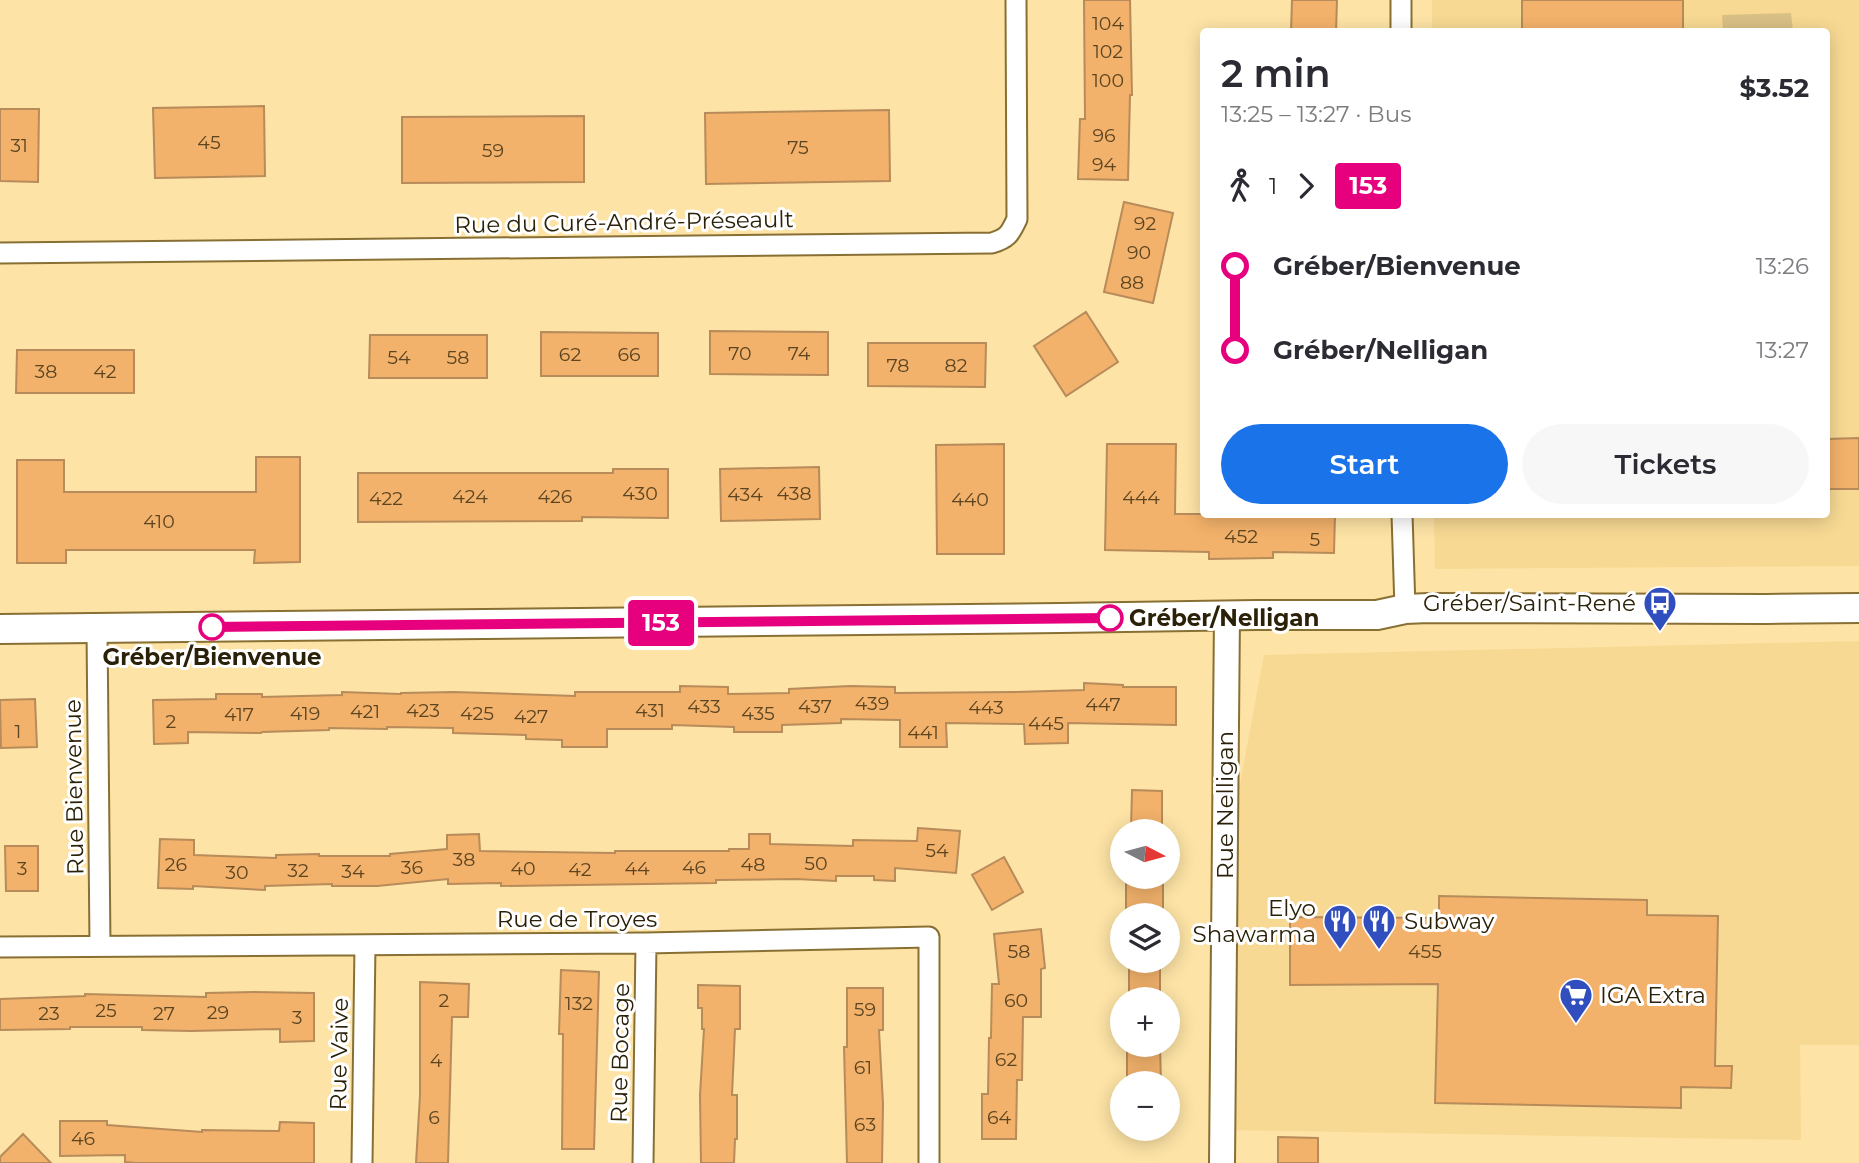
<!DOCTYPE html>
<html lang="en">
<head>
<meta charset="utf-8">
<style>
	body { margin:0; font-family:Montserrat,sans-serif; background:#f7f7f7; color:#2b2b33; height:100vh; display:flex; flex-direction:column; font-size:26px; white-space:nowrap }
	* { box-sizing:border-box; margin:0 }
	p { font-size:23px; color:#7c7c81 }
	.icon { flex:none; width:38px; height:38px; fill:none; stroke:currentColor; stroke-width:2; stroke-linecap:round; stroke-linejoin:round }
	.map { position:relative; flex:1; overflow:hidden }
	.drawer { position:absolute; left:1200px; top:28px; width:630px; height:490px; display:flex; flex-direction:column; background:#fff; border-radius:7px; box-shadow:0 4px 18px #0003 }
	.drawer>* { flex:none }
	.badge { padding:0 14px; border-radius:5px; font-size:24px; line-height:46px }
	.needle { width:46px; rotate:96deg }
	.tools { position:absolute; left:1110px; top:819px; display:grid; gap:14px }
	.tools a { display:grid; place-items:center; width:70px; height:70px; border-radius:50%; background:#fff; box-shadow:0 4px 18px #0003; font-size:35px }
	.map>.badge { position:absolute; translate:-50% -50%; box-shadow:0 0 0 4px #fff }
	.legs { display:flex; align-items:center; gap:10px; height:77px; padding:0 21px; font-size:23px }
	.legs p { margin-inline-start:auto }
	.overview { display:flex; align-items:center; justify-content:space-between; height:119px; padding:0 21px }
	h1 { font-size:38px; font-weight:600; line-height:52px }
	.cta { display:flex; gap:14px; margin-top:auto; padding:14px 21px }
	.cta a { flex:1; height:80px; border-radius:42px; background:#1a73e8; color:#fff; font-size:28px; font-weight:600; line-height:80px; text-align:center }
	.cta a+a { background:#f7f7f7; color:#2b2b33 }
	ul { padding:0 21px; list-style:none }
	li { display:flex; align-items:center; gap:24px; height:84px; font-size:26px }
	li i { display:grid; place-items:center; width:10px; height:100%; margin:0 9px; background:currentColor }
	li i::after { content:''; width:18px; height:18px; margin:-9px; border:5px solid; border-radius:50%; background:#fff }
	li p { margin-inline-start:auto }
	li:first-child i { background:linear-gradient(#0000 50%,currentColor 0) }
	li:last-child i { background:linear-gradient(currentColor 50%,#0000 0) }
	.map>svg:first-child { display:block }
	.built { fill:#f7d993 }
	.green { fill:#d9c085 }
	.building { fill:#f3b26b; stroke:#b78b5a; stroke-width:2 }
	.lines { fill:none; stroke-linecap:round; stroke-linejoin:round }
	.minor-casing { stroke:#887034; stroke-width:23 }
	.tertiary-casing { stroke:#887034; stroke-width:28 }
	.secondary-casing { stroke:#887034; stroke-width:32 }
	.minor { stroke:#fff; stroke-width:19 }
	.tertiary { stroke:#fff; stroke-width:24 }
	.secondary { stroke:#fff; stroke-width:28 }
	.line-1-casing { stroke:#fff; stroke-width:16 }
	.line-1 { stroke:#e6007e; stroke-width:10 }
	.stop-1-dot { fill:#fff; stroke:#e6007e; stroke-width:3.5 }
	.labels { text-anchor:middle; stroke-width:6; stroke-linejoin:round; paint-order:stroke }
	.number-label { font-size:19px; fill:#5d4521 }
	.street-label { font-size:23px; fill:#2b2108; stroke:#fff }
	.poi-label { font-size:23px; fill:#2b2108; stroke:#fff; text-anchor:end }
	.stop-label { font-size:23px; font-weight:bold; fill:#2b2108; stroke:#fff; text-anchor:start }
</style>
</head>
<body>
<div class="map">
<svg width="1859" height="1163" viewBox="0 0 1859 1163">
	<rect width="100%" height="100%" fill="#fde3a5"/>
	<!-- built -->
	<path class="built" d="M1432 0H1859V566L1435 569 1434 515 1827 514V32L1432 31Z
		M1859 641V1045H1800L1801 1140 1223 1130 1225 864 1264 655Z"/>
	<!-- green -->
	<path class="green" d="M1791 13 1793 31H1723L1722 15Z"/>
	<!-- building -->
	<path class="building" d="M1084 0H1130L1132 95H1130L1128 180 1078 179 1080 119H1085Z
		M1292 0H1337L1336 32H1291Z
		M1522 0H1683V32H1522Z
		M264 106 265 176 155 178 153 108Z
		M0 109H39L38 182 0 181Z
		M889 110 890 181 706 184 705 113Z
		M584 116V182L402 183V117Z
		M1124 202 1173 213 1153 303 1104 292Z
		M1086 312 1118 362 1066 396 1034 346Z
		M710 331 828 332V375L710 374Z
		M541 332 658 333V376H541Z
		M370 335H487V378H369Z
		M868 343H986L985 387 868 386Z
		M17 350H134V393H16Z
		M1859 438V489H1827V439Z
		M1004 444V554H937L936 445Z
		M1107 444H1176L1175 514H1335L1334 553 1273 552V558L1209 559V552L1105 550Z
		M256 457H300V562L254 563 255 550H66V563H17V460H64V492H256Z
		M819 467 820 519 721 521 720 469Z
		M613 469H668V518L582 517V521L358 522V473H613Z
		M1084 683 1123 685V687H1176V725L1068 723V743L1025 744 1024 724 946 723 947 747H900V720L841 719V723L782 725V732H734V727L672 725V729H607V747H562V740L526 739V735L453 733V728L387 727V729L329 728V730L262 732 261 733 188 732V743L154 744 153 700 216 699V694H262V697L342 695V692L401 694V693L454 692 575 696V692H680V686L728 687V694L789 693V689L850 686 895 687V693L1015 692 1084 690Z
		M35 699 37 747 1 748 0 700Z
		M1132 790 1162 791V831H1131Z
		M918 828 960 831 956 873 895 868V881L874 880V876H836V881L796 879 716 880V883L501 886V883L448 884V879L377 886H332V884L265 886V890L193 886V889L158 888 160 839 194 840V855L276 858V855L319 854V856H390V854L447 849V835L479 834 480 851 615 853V851H729V849H749V834H770V844L853 846V840L917 841Z
		M5 846H38V891H6Z
		M1004 857 1023 892 992 910 972 875Z
		M1126 877H1163V915H1126Z
		M1439 896 1647 900V915L1718 916 1715 1066H1732L1731 1088 1681 1087V1108L1435 1103 1438 984 1290 985V917L1439 918Z
		M1041 929 1045 968 1041 969V1017H1023L1022 1080H1017L1016 1139H982V1094H988L989 1038H991L992 984H999L994 934Z
		M1129 961H1160V999H1129Z
		M561 970 599 972 594 1149H562L563 1034H559Z
		M420 982 469 984 468 1017H452L448 1163H416L420 1095Z
		M698 985 740 986V1029H735L732 1095H737V1139H735L734 1163H701L700 1095 704 1029H702V1008H698Z
		M847 988H883V1030H879L883 1104 882 1163H847L844 1047H847Z
		M254 992 314 993V1041L280 1042V1029L191 1031 142 1030V1027H70V1029L0 1030V999L85 996V994L206 997V993Z
		M1127 1047H1160L1161 1083H1127Z
		M60 1121H107V1125L202 1132V1130L279 1131 280 1122 314 1123V1163H137L125 1162V1155L60 1156Z
		M23 1134 51 1163H0V1157Z
		M1278 1137 1318 1138V1163H1278Z"/>
	<g class="lines">
		<defs>
			<path id="minor" d="M1401 32V0
				M0 253 992 243C1009 238 1010 233 1017 219L1016 0
				M1402 514 1405 609
				M97 629 100 946
				M0 947 646 943 929 937V1163
				M362 1163 365 945
				M643 1163 646 943"/>
			<path id="tertiary" d="M1222 1163 1227 615"/>
			<path id="secondary" d="M0 629 1060 618 1256 615H1377L1405 609 1429 608 1766 609 1859 608"/>
		</defs>
		<!-- minor casing -->
		<use href="#minor" class="minor-casing"/>
		<!-- tertiary casing -->
		<use href="#tertiary" class="tertiary-casing"/>
		<!-- secondary casing -->
		<use href="#secondary" class="secondary-casing"/>
		<!-- minor -->
		<use href="#minor" class="minor"/>
		<!-- tertiary -->
		<use href="#tertiary" class="tertiary"/>
		<!-- secondary -->
		<use href="#secondary" class="secondary"/>
	</g>
	<g class="lines">
		<defs>
			<path id="line-1" d="M212 627 1110 618"/>
		</defs>
		<!-- line-1 casing -->
		<use href="#line-1" class="line-1-casing"/>
		<!-- line-1 -->
		<use href="#line-1" class="line-1"/>
	</g>
	<!-- icons -->
	<defs>
		<symbol id="bus-pin" viewBox="-11 -11 22 30"><path d="M0 17L-7.5 6A9.5 9.5 0 1 1 7.5 6Z" fill="#314ebf" stroke="#fff"/><path d="M-5-6H5V4H4V6H2V4H-2V6H-4V4H-5ZM-3.5-4V0h7V-4ZM-3.5 1.2v1.5H-2V1.2ZM2 1.2v1.5H3.5V1.2Z" fill="#fff"/></symbol>
		<symbol id="restaurant-pin" viewBox="-11 -11 22 30"><path d="M0 17L-7.5 6A9.5 9.5 0 1 1 7.5 6Z" fill="#314ebf" stroke="#fff"/><path d="M-5-6h1v4h1v-4h1v4h1v-4h1v5L-1.5 .5V6h-2V.5L-5-1ZM5-6V6H3V1.5H1.5Q1.5-4 5-6Z" fill="#fff"/></symbol>
		<symbol id="supermarket-pin" viewBox="-11 -11 22 30"><path d="M0 17L-7.5 6A9.5 9.5 0 1 1 7.5 6Z" fill="#314ebf" stroke="#fff"/><path d="M-6-5.5h2.5l.6 2H6L4.5 2H-2.5L-4.4-4H-6ZM-1.5 3.2a1.3 1.3 0 1 0 .1 0ZM3 3.2a1.3 1.3 0 1 0 .1 0Z" fill="#fff"/></symbol>
	</defs>
	<g fill-rule="evenodd">
		<use href="#bus-pin" x="1641" y="584" width="38" height="52"/>
		<use href="#restaurant-pin" x="1321" y="902" width="38" height="52"/>
		<use href="#restaurant-pin" x="1360" y="902" width="38" height="52"/>
		<use href="#supermarket-pin" x="1557" y="976" width="38" height="52"/>
	</g>
	<!-- markers -->
	<g class="stop-1-dot">
		<circle cx="1110" cy="618" r="12"/>
		<circle cx="212" cy="627" r="12"/>
	</g>
	<g class="labels">
		<!-- number labels -->
		<g class="number-label">
			<text x="1108" y="30">104</text>
			<text x="1108" y="58">102</text>
			<text x="1108" y="87">100</text>
			<text x="1104" y="142">96</text>
			<text x="209" y="149">45</text>
			<text x="19" y="152">31</text>
			<text x="798" y="154">75</text>
			<text x="493" y="157">59</text>
			<text x="1104" y="171">94</text>
			<text x="1145" y="230">92</text>
			<text x="1139" y="259">90</text>
			<text x="1132" y="289">88</text>
			<text x="740" y="360">70</text>
			<text x="799" y="360">74</text>
			<text x="570" y="361">62</text>
			<text x="629" y="361">66</text>
			<text x="399" y="364">54</text>
			<text x="458" y="364">58</text>
			<text x="898" y="372">78</text>
			<text x="956" y="372">82</text>
			<text x="46" y="378">38</text>
			<text x="105" y="378">42</text>
			<text x="640" y="500">430</text>
			<text x="794" y="500">438</text>
			<text x="745" y="501">434</text>
			<text x="470" y="503">424</text>
			<text x="555" y="503">426</text>
			<text x="1141" y="504">444</text>
			<text x="386" y="505">422</text>
			<text x="970" y="506">440</text>
			<text x="159" y="528">410</text>
			<text x="1241" y="543">452</text>
			<text x="1315" y="546">5</text>
			<text x="872" y="710">439</text>
			<text x="1103" y="711">447</text>
			<text x="704" y="713">433</text>
			<text x="815" y="713">437</text>
			<text x="986" y="714">443</text>
			<text x="423" y="717">423</text>
			<text x="650" y="717">431</text>
			<text x="365" y="718">421</text>
			<text x="305" y="720">419</text>
			<text x="477" y="720">425</text>
			<text x="758" y="720">435</text>
			<text x="239" y="721">417</text>
			<text x="531" y="723">427</text>
			<text x="171" y="728">2</text>
			<text x="1046" y="730">445</text>
			<text x="18" y="738">1</text>
			<text x="923" y="739">441</text>
			<text x="937" y="857">54</text>
			<text x="464" y="866">38</text>
			<text x="816" y="870">50</text>
			<text x="176" y="871">26</text>
			<text x="753" y="871">48</text>
			<text x="412" y="874">36</text>
			<text x="694" y="874">46</text>
			<text x="22" y="875">3</text>
			<text x="523" y="875">40</text>
			<text x="637" y="875">44</text>
			<text x="580" y="876">42</text>
			<text x="298" y="877">32</text>
			<text x="353" y="878">34</text>
			<text x="237" y="879">30</text>
			<text x="1019" y="958">58</text>
			<text x="1425" y="958">455</text>
			<text x="444" y="1007">2</text>
			<text x="1016" y="1007">60</text>
			<text x="579" y="1010">132</text>
			<text x="865" y="1016">59</text>
			<text x="106" y="1017">25</text>
			<text x="218" y="1019">29</text>
			<text x="49" y="1020">23</text>
			<text x="164" y="1020">27</text>
			<text x="297" y="1024">3</text>
			<text x="1006" y="1066">62</text>
			<text x="436" y="1067">4</text>
			<text x="863" y="1074">61</text>
			<text x="434" y="1124">6</text>
			<text x="999" y="1124">64</text>
			<text x="865" y="1131">63</text>
			<text x="83" y="1145">46</text>
		</g>
		<!-- street labels -->
		<g class="street-label">
			<text transform="translate(624 222) rotate(-1)" y="8">Rue du Curé-André-Préseault</text>
			<text transform="translate(74 787) rotate(-91)" y="8">Rue Bienvenue</text>
			<text transform="translate(1225 805) rotate(-90)" y="8">Rue Nelligan</text>
			<text x="577" y="927">Rue de Troyes</text>
			<text transform="translate(620 1053) rotate(-89)" y="8">Rue Bocage</text>
			<text transform="translate(339 1054) rotate(-89)" y="8">Rue Vaive</text>
		</g>
		<!-- poi labels -->
		<g class="poi-label">
			<text x="1636" y="611">Gréber/Saint-René</text>
			<text x="1316" y="916">Elyo<tspan x="1316" dy="26">Shawarma</tspan></text>
			<text x="1404" y="929" text-anchor="start">Subway</text>
			<text x="1600" y="1003" text-anchor="start">IGA Extra</text>
		</g>
		<!-- stop labels -->
		<g class="stop-label">
			<text x="1129" y="626">Gréber/Nelligan</text>
			<text x="212" y="665" text-anchor="middle">Gréber/Bienvenue</text>
		</g>
	</g>
</svg>
<div class="tools">
<a><svg class="needle" viewBox="-14 -14 28 28"><path d="M0-13l5 13h-10z" fill="#e53935"/><path d="M0 13l5-13h-10z" fill="#7c7c81"/></svg></a>
<a><svg class="icon" aria-label="layers" viewBox="0 0 24 24"><path d="M12 4l9 5-9 5-9-5zM3 14l9 5 9-5"/></svg></a>
<a>+</a>
<a>−</a>
</div>
<b class="badge" style="left:661px;top:623px;background:#e6007e;color:#fff">153</b>
<section class="drawer">
<div class="overview"><div><h1>2 min</h1><p>13:25 – 13:27 · Bus</p></div><b>$3.52</b></div>
<div class="legs"><svg class="icon" aria-label="walk" viewBox="0 0 24 24"><circle cx="13" cy="4" r="2"/><path d="M13 8l-2 6 4 7M11 14l-3 7M7 12l3-4h3l4 4"/></svg>1<svg class="icon" aria-label="forward" viewBox="0 0 24 24"><path d="M9 5l7 7-7 7"/></svg><b class="badge" style="background:#e6007e;color:#fff">153</b></div>
<ul>
<li><i style="color:#e6007e"></i><b>Gréber/Bienvenue</b><p>13:26</p></li>
<li><i style="color:#e6007e"></i><b>Gréber/Nelligan</b><p>13:27</p></li>
</ul>
<div class="cta"><a>Start</a><a>Tickets</a></div>
</section>
</div>
</body>
</html>
